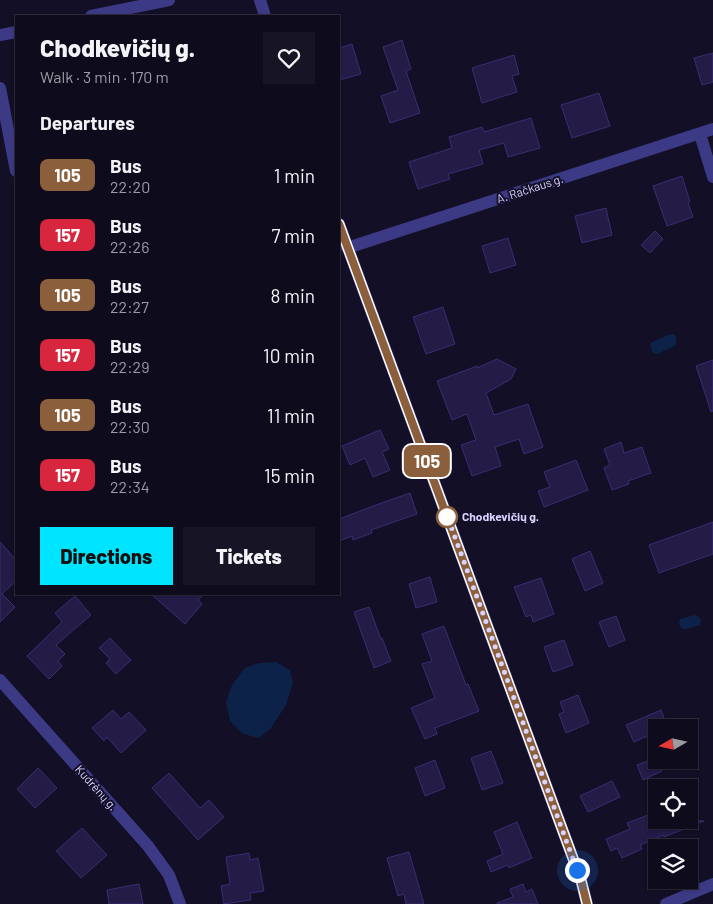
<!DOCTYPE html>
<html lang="en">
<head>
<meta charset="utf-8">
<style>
	body { margin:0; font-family:Barlow,sans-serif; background:#171425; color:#f1f3f6; height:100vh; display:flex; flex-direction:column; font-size:19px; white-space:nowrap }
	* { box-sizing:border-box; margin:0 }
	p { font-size:16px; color:#9b9ba3 }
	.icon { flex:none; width:28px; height:28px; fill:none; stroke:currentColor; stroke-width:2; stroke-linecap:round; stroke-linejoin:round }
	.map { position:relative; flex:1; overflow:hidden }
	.panel { position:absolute; left:15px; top:15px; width:325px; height:580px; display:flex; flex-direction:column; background:#0e0b1c; border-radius:0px; box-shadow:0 1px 4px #0004,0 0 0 1px #2e2b3b }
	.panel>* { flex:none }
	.badge { padding:0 10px; border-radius:8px; font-size:18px; line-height:32px }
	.needle { width:32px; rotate:261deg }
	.controls { position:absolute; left:648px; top:719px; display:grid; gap:10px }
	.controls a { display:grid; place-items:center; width:50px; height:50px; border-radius:0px; background:#0e0b1c; box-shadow:0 1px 4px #0004,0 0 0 1px #2e2b3b; font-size:25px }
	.you { position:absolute; width:25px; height:25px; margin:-12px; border:4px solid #fff; border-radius:50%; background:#1a73e8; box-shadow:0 0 0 8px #1a73e833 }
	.map>.badge { position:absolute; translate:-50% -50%; box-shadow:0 0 0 2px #fff }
	h2 { padding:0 25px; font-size:19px; line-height:45px }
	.round { display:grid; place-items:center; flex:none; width:52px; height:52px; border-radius:0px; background:#171425 }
	.head { display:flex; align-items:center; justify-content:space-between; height:85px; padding:0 25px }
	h1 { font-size:24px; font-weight:800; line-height:38px }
	.cta { display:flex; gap:10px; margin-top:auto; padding:10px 25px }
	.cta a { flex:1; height:58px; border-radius:0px; background:#00e5ff; color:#111; font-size:20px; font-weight:800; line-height:58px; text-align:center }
	.cta a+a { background:#171425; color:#f1f3f6 }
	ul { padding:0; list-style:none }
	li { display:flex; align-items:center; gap:15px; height:60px; padding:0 25px }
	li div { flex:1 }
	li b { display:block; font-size:19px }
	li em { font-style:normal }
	li .badge { min-width:55px; font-weight:700; text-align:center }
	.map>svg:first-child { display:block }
	.water { fill:#0c2248 }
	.building { fill:#241b47; stroke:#3b2d73 }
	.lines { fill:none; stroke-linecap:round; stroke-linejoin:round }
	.minor { stroke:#3d3a85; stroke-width:12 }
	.line-casing { stroke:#fff; stroke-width:11 }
	.line { stroke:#8b5e3c; stroke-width:8 }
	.walk { stroke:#d9d4ff; stroke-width:5; stroke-dasharray:0 9 }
	.stop-dot { fill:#fff; stroke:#8b5e3c; stroke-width:2.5 }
	.labels { text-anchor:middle; stroke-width:4; stroke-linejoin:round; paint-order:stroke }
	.street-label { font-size:12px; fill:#d9d4ff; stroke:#130f26 }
	.stop-label { font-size:12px; font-weight:bold; fill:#d9d4ff; stroke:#130f26; text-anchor:start }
</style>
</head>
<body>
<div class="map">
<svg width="713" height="904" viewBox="0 0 713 904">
	<rect width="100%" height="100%" fill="#130f26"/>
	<!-- water -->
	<path class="water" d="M674 334 676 338V345L657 354 653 353 651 348 650 343 668 335Z
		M694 615 699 617 701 620 700 625 687 629H682L679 624 680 619Z
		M276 662 290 670 293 683 286 705 271 728 259 738 243 734 230 721 226 702 232 685 245 668 259 663Z"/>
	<!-- building -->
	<path class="building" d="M402 40 411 69 406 71 420 113 390 123 381 96 398 90 383 47Z
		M352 44 361 74 339 80V48Z
		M713 53V82L702 85 694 58Z
		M514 55 519 74 512 76 517 92 482 103 472 68Z
		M599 93 610 126 572 138 561 105Z
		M531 118 540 148 508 157 504 143 479 150 483 164 448 174 450 179 418 189 409 162 452 148 449 137 482 127 484 132Z
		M682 176 690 202 688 203 693 217 667 226 653 186Z
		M606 208 612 235 582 243 575 216Z
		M655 231 663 239 650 253 641 245Z
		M508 238 516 265 490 273 482 246Z
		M443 307 455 344 426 354 413 317Z
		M497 359 516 369 511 379 486 393 494 415 528 404 543 447 524 454 519 439 495 447 501 466 472 476 461 445 476 440 467 414 452 420 437 381 477 366V368Z
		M713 360V411L711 412 696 366Z
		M380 430 389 449 382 452 390 470 373 477 365 458 350 465 342 446Z
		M621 442 624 453 642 447 651 473 628 481 629 484 612 490 604 468 610 465 604 449Z
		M576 460 588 490 544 507 538 491 550 487 544 472Z
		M410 493 417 514 371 530 372 533 353 540 352 536 339 541V519L376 505Z
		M713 522V554L659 573 649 545Z
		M0 542 16 560V581L2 594 15 607 0 622Z
		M590 551 603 583 585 591 572 559Z
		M430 577 437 602 416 608 409 584Z
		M541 578 554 614 533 622 531 615 526 617 514 587Z
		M151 594H204L198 600 202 604 185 624Z
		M75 596 91 615 56 645 65 654 58 661 62 666 49 679 27 656 62 622 55 613Z
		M369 607 381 639 382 638 391 661 374 668 354 612Z
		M616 616 625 640 609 647 599 622Z
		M444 626 466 685 468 684 479 711 435 728 437 734 425 739 411 708 435 698 422 664 432 661 422 634Z
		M110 638 131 660 116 674 106 663 110 659 99 648Z
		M564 640 573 665 553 672 544 647Z
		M578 695 589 723 566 733 559 714 564 712 560 702Z
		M113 710 121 719 129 712 146 730 121 753 107 737 104 741 92 728Z
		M661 710 668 728H656V732L634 742 626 725Z
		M491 751 503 783 482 790 471 758Z
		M656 758V760H658L662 771 643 780 637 765Z
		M435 760 445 788 425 796 415 768Z
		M38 768 57 788 35 808 17 789Z
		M169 773 200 808 209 800 224 817 198 840 152 788Z
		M612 781 620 797 588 812 580 796Z
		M656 812V820L704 821 664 837V835L640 845 642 849 622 858 617 848 611 851 606 839 630 829 627 823Z
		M517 822 532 858 509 868 508 865 491 872 487 861 503 854 494 832Z
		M82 828 107 855 81 878 56 851Z
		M409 852 424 904H406L404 894 398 896 387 858Z
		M249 853 250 860 258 858 264 891 250 893 251 900 224 904 221 886 230 884 226 857Z
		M139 884 143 904H109L107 890Z
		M523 884 526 892 532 889 538 904H497V903L513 897 510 889Z"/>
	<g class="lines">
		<!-- minor -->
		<path class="minor" d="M260 0 265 16
			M91 16 169 0
			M0 35 16 32
			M0 88 16 171
			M700 134 713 177
			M339 224 581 880 587 904
			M347 248 713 129
			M0 680 148 846 169 875 180 904
			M666 904 713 884"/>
	</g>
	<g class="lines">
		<defs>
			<path id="line" d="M339 224 581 880 587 904"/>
		</defs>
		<!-- line casing -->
		<use href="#line" class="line-casing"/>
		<!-- line -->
		<use href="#line" class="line"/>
		<!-- walk -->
		<path class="walk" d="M447 517 445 510 577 870"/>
	</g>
	<!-- markers -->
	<circle class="stop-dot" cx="447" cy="517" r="10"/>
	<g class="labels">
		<!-- street labels -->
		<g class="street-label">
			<text transform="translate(530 189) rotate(-18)" y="4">A. Račkaus g.</text>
			<text transform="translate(96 788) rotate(48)" y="4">Kudrėnų g.</text>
		</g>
		<!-- stop labels -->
		<g class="stop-label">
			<text x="462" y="521">Chodkevičių g.</text>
		</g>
	</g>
</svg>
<div class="controls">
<a><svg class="needle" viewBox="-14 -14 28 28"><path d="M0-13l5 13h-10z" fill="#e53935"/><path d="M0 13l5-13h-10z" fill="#9b9ba3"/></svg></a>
<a><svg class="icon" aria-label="locate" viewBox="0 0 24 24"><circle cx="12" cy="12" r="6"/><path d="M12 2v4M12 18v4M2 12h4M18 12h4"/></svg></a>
<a><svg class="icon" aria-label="layers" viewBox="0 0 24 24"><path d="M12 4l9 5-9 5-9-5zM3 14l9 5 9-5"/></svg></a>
</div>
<div class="you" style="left:577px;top:870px"></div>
<b class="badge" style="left:427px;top:461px;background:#8b5e3c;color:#fff">105</b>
<section class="panel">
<div class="head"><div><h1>Chodkevičių g.</h1><p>Walk · 3 min · 170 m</p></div><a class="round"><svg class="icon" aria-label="heart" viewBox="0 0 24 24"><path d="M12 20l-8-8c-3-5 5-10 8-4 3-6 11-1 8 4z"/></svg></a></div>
<h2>Departures</h2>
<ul>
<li><span class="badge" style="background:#8b5e3c;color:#fff">105</span><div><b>Bus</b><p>22:20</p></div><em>1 min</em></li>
<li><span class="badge" style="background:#d7263d;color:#fff">157</span><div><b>Bus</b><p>22:26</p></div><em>7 min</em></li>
<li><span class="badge" style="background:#8b5e3c;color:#fff">105</span><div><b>Bus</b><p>22:27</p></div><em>8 min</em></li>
<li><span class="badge" style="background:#d7263d;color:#fff">157</span><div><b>Bus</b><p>22:29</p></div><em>10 min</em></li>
<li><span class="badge" style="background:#8b5e3c;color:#fff">105</span><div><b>Bus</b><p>22:30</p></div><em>11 min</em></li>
<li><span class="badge" style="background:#d7263d;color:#fff">157</span><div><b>Bus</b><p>22:34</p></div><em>15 min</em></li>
</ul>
<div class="cta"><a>Directions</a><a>Tickets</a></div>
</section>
</div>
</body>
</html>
